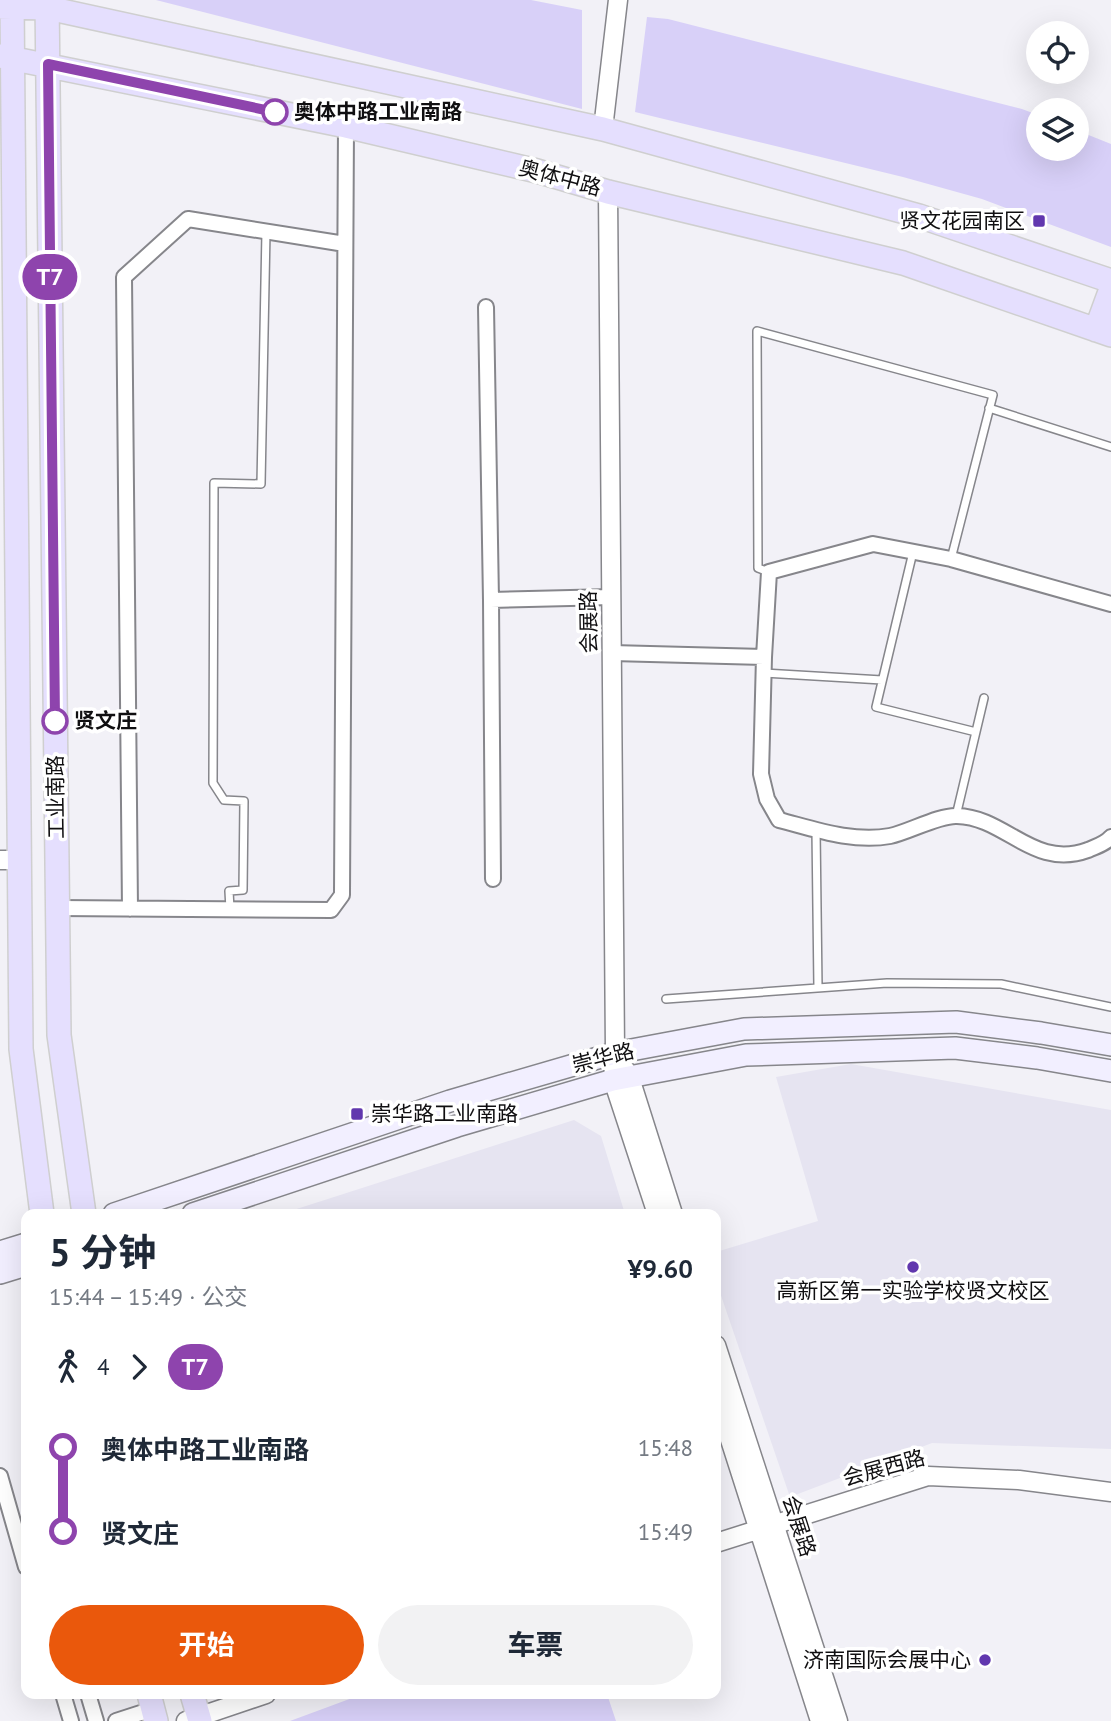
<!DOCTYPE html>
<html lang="zh">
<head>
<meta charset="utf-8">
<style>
	body { margin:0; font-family:"PT Sans","Noto Sans SC",sans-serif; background:#f2f2f3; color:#1f2937; height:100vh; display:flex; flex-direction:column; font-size:26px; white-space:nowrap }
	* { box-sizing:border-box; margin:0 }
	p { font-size:23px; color:#747a83 }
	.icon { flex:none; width:38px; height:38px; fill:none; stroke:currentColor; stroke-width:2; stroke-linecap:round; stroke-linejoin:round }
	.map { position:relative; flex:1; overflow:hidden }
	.side { position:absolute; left:21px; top:1209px; width:700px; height:490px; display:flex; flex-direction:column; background:#fff; border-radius:14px; box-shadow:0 7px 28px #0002 }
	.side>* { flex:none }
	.badge { padding:0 14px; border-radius:23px; font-size:24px; line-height:46px }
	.buttons { position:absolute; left:1026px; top:21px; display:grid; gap:14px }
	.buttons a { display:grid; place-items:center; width:63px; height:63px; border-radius:50%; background:#fff; box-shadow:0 7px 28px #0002; font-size:35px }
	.map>.badge { position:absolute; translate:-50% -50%; box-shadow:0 0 0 4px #fff }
	.legs { display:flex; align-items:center; gap:10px; height:77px; padding:0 28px; font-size:23px }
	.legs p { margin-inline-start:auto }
	.headline { display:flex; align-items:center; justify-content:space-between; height:119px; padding:0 28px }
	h1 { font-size:38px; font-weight:700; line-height:52px }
	.action { display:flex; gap:14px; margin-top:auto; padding:14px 28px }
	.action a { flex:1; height:80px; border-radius:42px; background:#ea580c; color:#fff; font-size:28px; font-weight:700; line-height:80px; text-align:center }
	.action a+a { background:#f2f2f3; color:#1f2937 }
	ul { padding:0 28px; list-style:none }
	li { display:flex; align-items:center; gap:24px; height:84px; font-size:26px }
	li i { display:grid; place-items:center; width:10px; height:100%; margin:0 9px; background:currentColor }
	li i::after { content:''; width:18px; height:18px; margin:-9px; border:5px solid; border-radius:50%; background:#fff }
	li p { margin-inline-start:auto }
	li:first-child i { background:linear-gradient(#0000 50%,currentColor 0) }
	li:last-child i { background:linear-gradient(currentColor 50%,#0000 0) }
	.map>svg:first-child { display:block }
	.built { fill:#e6e4f1 }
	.green { fill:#d8d0f8 }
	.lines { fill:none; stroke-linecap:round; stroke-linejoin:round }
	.service-casing { stroke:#86868b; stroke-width:10 }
	.minor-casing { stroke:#86868b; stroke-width:18 }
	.tertiary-casing { stroke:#86868b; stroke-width:21 }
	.secondary-casing { stroke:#86868b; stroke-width:24 }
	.primary-casing { stroke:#cfcfcf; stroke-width:26 }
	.service { stroke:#fff; stroke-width:7 }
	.minor { stroke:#fff; stroke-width:14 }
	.tertiary { stroke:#fff; stroke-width:18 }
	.secondary { stroke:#f2efff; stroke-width:21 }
	.primary { stroke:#e5dffe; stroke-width:23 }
	.line-1-casing { stroke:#fff; stroke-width:16 }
	.line-1 { stroke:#8e44ad; stroke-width:10 }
	.stop-1-dot { fill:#fff; stroke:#8e44ad; stroke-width:3.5 }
	.poi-dot { fill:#6137ae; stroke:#fff; stroke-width:2.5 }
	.labels { text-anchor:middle; stroke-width:7; stroke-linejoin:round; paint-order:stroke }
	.stop-label { font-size:21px; font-weight:bold; fill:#100f11; stroke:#fff; text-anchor:start }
	.street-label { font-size:21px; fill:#100f11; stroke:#fff }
	.poi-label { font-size:21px; fill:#100f11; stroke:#fff; text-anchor:end }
</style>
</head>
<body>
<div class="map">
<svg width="1111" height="1721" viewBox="0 0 1111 1721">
	<rect width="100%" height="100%" fill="#f2f1f7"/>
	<!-- built -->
	<path class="built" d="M851 1064 1111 1110V1449L932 1443 790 1497 716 1281V1252L818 1221 776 1077Z
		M574 1120 601 1136 625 1214H281Z"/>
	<!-- green -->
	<path class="green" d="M156 0H531L582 10V109Z
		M647 17 668 19 1022 109 1038 115V149H1076V130L1111 144V247L982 199 903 177 635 112Z
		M363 1694H607L616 1721H290Z"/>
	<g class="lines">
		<defs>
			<path id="service" d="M989 408 1111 447
				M913 552 876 707 976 732
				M769 572 758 568 757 331 993 395 951 559
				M764 673 882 680
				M956 816 984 698
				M816 830 818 988
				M230 909 229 891 243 890 244 801 224 800 213 783 214 483 261 484 266 232
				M666 999 887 983 1001 984 1111 1007"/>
			<path id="minor" d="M486 307 491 600 612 597
				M491 600 493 879
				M1111 604 951 559 873 544 769 572 764 657 761 774 767 799 779 820C814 829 853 843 890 836 909 832 939 815 957 816 1006 817 1033 870 1088 850 1097 846 1105 844 1111 837
				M612 653 764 657
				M58 908 331 910 342 895 346 126
				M130 909 124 277 188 219 345 244
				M0 1476 26 1567
				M63 1694 71 1721
				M88 1694 96 1721
				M116 1721 153 1709"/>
			<path id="tertiary" d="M603 129 618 0
				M608 192 615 1053 613 1080 657 1214
				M0 860H21
				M624 1068 629 1075 673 1214
				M716 1345 838 1721
				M716 1396 820 1721
				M716 1543 928 1476 1019 1480 1111 1492
				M186 1721 266 1694"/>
			<path id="secondary" d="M114 1214 450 1101 615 1053 744 1029 956 1022 1041 1033 1111 1045
				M193 1214 457 1126 613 1080 746 1055 955 1048 1037 1058 1111 1071
				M0 1252 26 1244
				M0 1273 26 1265"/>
			<path id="primary" d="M12 0 21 1049 42 1214
				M47 0 59 1035 84 1214
				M0 7 48 8 603 129 919 216 1111 281
				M0 56 346 126 537 171 608 192 903 263 1111 335
				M1096 330 1111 289
				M149 1694 156 1721
				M192 1694 200 1721"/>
		</defs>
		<!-- service casing -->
		<use href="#service" class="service-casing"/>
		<!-- minor casing -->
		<use href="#minor" class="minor-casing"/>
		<!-- tertiary casing -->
		<use href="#tertiary" class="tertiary-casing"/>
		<!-- secondary casing -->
		<use href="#secondary" class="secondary-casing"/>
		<!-- primary casing -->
		<use href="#primary" class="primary-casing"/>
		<!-- service -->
		<use href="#service" class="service"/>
		<!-- minor -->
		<use href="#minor" class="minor"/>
		<!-- tertiary -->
		<use href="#tertiary" class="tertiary"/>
		<!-- secondary -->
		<use href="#secondary" class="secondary"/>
		<!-- primary -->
		<use href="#primary" class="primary"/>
	</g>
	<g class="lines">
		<defs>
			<path id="line-1" d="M55 721 48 64 275 112"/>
		</defs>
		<!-- line-1 casing -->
		<use href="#line-1" class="line-1-casing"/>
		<!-- line-1 -->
		<use href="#line-1" class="line-1"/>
	</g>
	<!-- markers -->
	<g class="stop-1-dot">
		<circle cx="275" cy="112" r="12"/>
		<circle cx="55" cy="721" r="12"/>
	</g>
	<g class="poi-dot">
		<rect x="1032" y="214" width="14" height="14" rx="3.5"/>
		<rect x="350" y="1107" width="14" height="14" rx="3.5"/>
		<circle cx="913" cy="1267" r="7"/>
		<circle cx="985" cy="1660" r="7"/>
	</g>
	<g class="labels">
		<!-- stop labels -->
		<g class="stop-label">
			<text x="294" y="119">奥体中路工业南路</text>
			<text x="74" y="728">贤文庄</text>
		</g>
		<!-- street labels -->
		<g class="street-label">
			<text transform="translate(560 178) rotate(15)" y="7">奥体中路</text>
			<text transform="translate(589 622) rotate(-91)" y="7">会展路</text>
			<text transform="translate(56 797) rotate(-91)" y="7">工业南路</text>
			<text transform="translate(603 1058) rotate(-14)" y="7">崇华路</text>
			<text transform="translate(884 1468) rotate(-15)" y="7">会展西路</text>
			<text transform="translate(799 1526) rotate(72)" y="7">会展路</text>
		</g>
		<!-- poi labels -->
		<g class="poi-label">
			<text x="1025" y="228">贤文花园南区</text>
			<text x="371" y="1121" text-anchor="start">崇华路工业南路</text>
			<text x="913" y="1298" text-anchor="middle">高新区第一实验学校贤文校区</text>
			<text x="971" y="1667">济南国际会展中心</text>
		</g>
	</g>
</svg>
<div class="buttons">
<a><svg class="icon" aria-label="locate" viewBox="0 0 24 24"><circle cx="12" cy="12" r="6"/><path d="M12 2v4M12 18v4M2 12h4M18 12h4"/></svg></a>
<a><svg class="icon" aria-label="layers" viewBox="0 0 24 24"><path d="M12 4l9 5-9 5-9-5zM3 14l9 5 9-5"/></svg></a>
</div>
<b class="badge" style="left:50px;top:277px;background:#8e44ad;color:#fff">T7</b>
<section class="side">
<div class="headline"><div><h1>5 分钟</h1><p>15:44 – 15:49 · 公交</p></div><b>¥9.60</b></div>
<div class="legs"><svg class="icon" aria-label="walk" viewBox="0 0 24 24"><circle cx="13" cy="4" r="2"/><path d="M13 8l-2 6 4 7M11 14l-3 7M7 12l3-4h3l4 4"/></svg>4<svg class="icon" aria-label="forward" viewBox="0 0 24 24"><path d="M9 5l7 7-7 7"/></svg><b class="badge" style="background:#8e44ad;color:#fff">T7</b></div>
<ul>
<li><i style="color:#8e44ad"></i><b>奥体中路工业南路</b><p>15:48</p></li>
<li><i style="color:#8e44ad"></i><b>贤文庄</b><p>15:49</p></li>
</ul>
<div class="action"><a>开始</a><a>车票</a></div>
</section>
</div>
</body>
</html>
